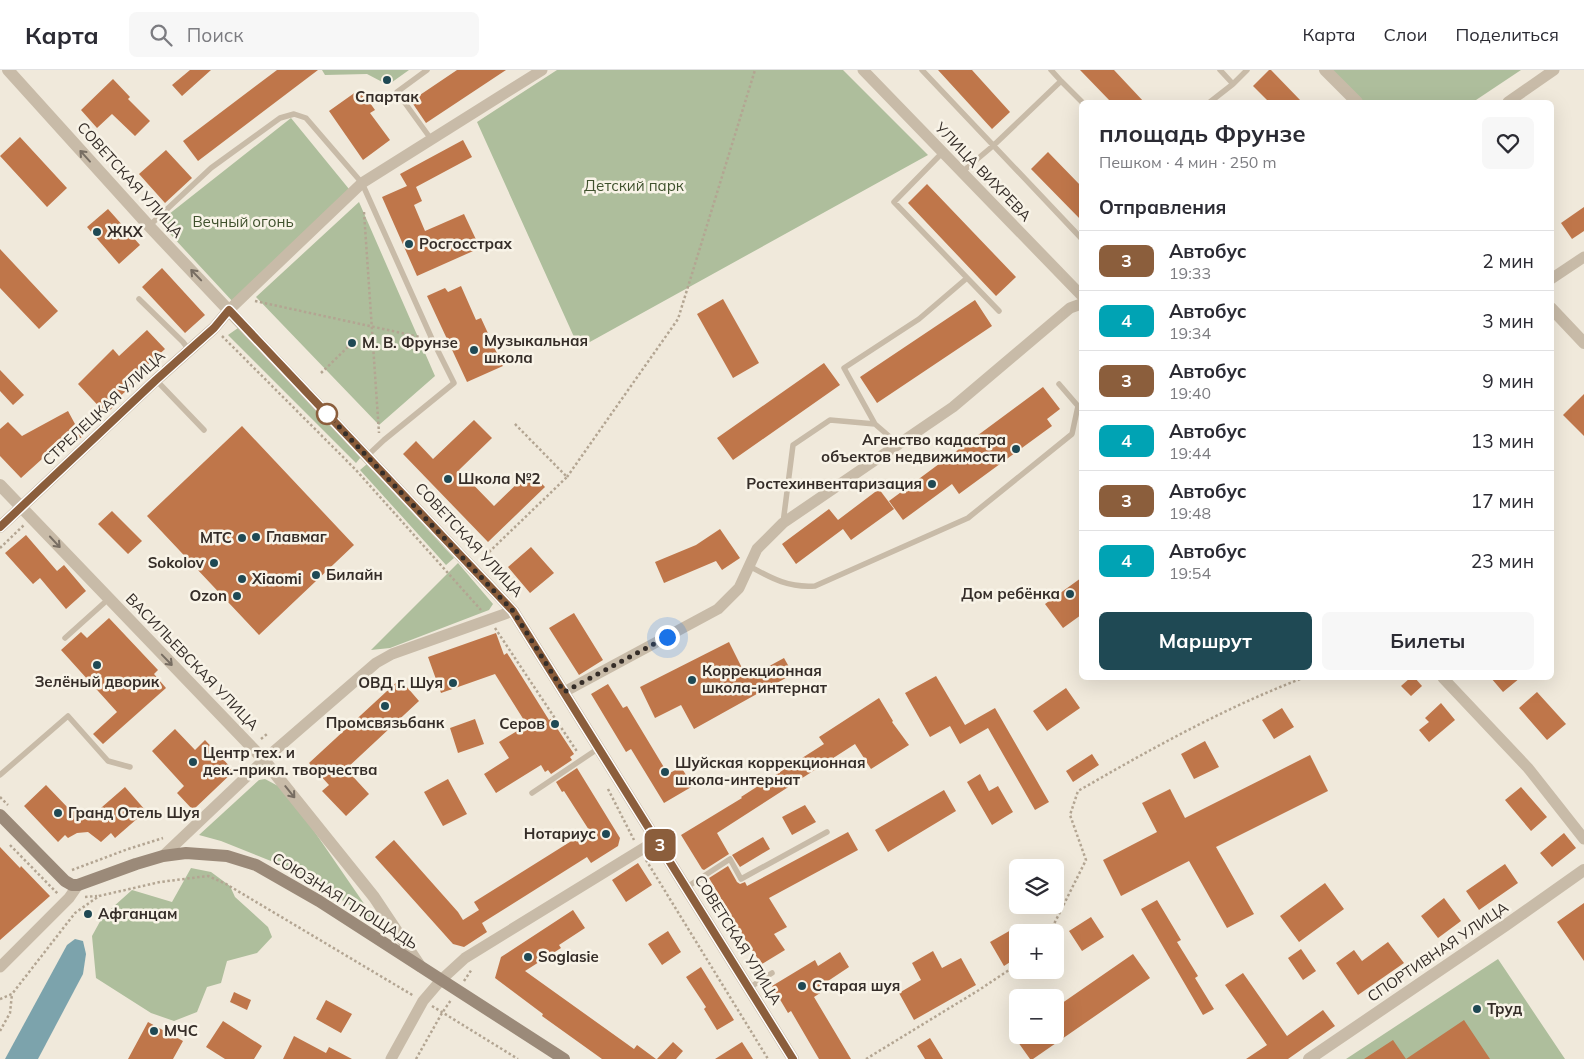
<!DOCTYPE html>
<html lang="ru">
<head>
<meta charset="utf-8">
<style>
	body { margin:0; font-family:Mulish,sans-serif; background:#f7f7f7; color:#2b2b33; height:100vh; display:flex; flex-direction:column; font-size:19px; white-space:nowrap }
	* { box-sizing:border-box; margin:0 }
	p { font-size:16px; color:#7c7c81 }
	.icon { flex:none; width:28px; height:28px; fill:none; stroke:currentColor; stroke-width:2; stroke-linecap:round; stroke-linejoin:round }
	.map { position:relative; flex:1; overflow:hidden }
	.drawer { position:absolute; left:1079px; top:30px; width:475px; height:580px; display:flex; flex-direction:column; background:#fff; border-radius:8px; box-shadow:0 5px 20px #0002 }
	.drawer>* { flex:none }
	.badge { padding:0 10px; border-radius:8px; font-size:18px; line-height:32px }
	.controls { position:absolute; left:1009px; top:789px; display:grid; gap:10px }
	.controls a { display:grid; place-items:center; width:55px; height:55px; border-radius:8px; background:#fff; box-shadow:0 5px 20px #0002; font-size:25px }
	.you { position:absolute; width:25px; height:25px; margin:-12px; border:4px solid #fff; border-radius:50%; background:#1a73e8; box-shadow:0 0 0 8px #1a73e833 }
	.map>.badge { position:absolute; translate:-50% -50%; box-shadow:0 0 0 2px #fff }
	h2 { padding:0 20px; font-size:19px; line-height:45px }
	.round { display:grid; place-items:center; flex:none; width:52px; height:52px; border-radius:8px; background:#f7f7f7 }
	.summary { display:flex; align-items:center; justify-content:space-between; height:85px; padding:0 20px }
	h1 { font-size:24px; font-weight:700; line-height:38px }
	.cta { display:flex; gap:10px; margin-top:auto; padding:10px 20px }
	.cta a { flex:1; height:58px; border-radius:8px; background:#1f4954; color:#fff; font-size:20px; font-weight:700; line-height:58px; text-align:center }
	.cta a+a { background:#f7f7f7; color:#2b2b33 }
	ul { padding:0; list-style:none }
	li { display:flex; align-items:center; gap:15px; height:60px; padding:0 20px; border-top:1px solid #e1e1e2 }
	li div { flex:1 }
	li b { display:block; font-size:19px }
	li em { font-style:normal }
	li .badge { min-width:55px; font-weight:700; text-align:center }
	header { display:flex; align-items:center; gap:30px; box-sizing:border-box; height:70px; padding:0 25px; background:#fff; border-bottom:1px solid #e1e1e2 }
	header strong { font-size:24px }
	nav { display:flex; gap:28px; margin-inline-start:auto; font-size:18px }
	.search { width:350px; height:45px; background:#f7f7f7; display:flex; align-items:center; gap:12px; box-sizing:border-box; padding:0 18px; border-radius:8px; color:#7c7c81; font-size:19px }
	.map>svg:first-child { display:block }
	.green { fill:#aebe9c }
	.water { fill:#7ca3ac }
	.building { fill:#bf764a }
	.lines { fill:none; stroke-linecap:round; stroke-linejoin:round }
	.path { stroke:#b3a592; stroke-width:2.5; stroke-dasharray:2.5 2.5; stroke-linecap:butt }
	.service { stroke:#c8bba8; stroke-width:5.5 }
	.minor { stroke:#c8bba8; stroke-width:11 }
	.tertiary { stroke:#c8bba8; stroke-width:12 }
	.secondary { stroke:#9b8a79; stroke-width:12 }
	.oneway { stroke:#776d62 }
	.line-casing { stroke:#fff; stroke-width:11 }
	.line { stroke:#8b5e3c; stroke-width:8 }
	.walk { stroke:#352d28; stroke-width:5; stroke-dasharray:0 9 }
	.poi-dot { fill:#1f4954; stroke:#f8f3e7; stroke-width:2 }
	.stop-dot { fill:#fff; stroke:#8b5e3c; stroke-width:2.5 }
	.labels { text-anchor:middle; stroke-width:5; stroke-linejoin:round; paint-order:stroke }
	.poi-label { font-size:15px; font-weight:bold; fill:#352d28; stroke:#f8f3e7; text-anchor:start }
	.street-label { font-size:15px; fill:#352d28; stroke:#f8f3e7 }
	.park-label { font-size:15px; fill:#3f512d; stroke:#f8f3e7 }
</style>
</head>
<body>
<header>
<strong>Карта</strong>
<div class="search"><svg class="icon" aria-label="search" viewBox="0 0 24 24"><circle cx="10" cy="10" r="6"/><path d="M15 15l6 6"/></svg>Поиск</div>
<nav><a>Карта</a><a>Слои</a><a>Поделиться</a></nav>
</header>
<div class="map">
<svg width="1584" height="989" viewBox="0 0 1584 989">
	<rect width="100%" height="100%" fill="#f0e9db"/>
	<!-- green -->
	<path class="green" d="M322 0H409L388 15 367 4 325 5Z
		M557 0H843L928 85 579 278 477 52Z
		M1327 0H1521L1473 32H1358Z
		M291 48 349 119 234 233 159 152Z
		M359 132 435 306 379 355 256 227Z
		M238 258 361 387 356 393 228 265Z
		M367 394 454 488 446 495 360 400Z
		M458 493 493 534 489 540 390 578 371 580Z
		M265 709 280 717 290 726 378 854 301 803 221 771 199 765 259 710Z
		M191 798 211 802 230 816 235 827 268 857 272 867 257 883 227 891 221 913 207 917 197 942 174 951 151 943 96 908 92 866 103 846 132 820 172 832Z
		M1498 889 1565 989H1346Z"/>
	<!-- water -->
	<path class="water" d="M75 869 83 871 86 884 83 904 38 989H5L67 875Z"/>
	<!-- building -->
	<path class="building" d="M190 0H211L182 26 172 15Z
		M277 0H318L198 91 183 71Z
		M457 0H506L426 53 411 31Z
		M938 0H972L1010 42 992 59Z
		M1080 0H1114L1144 32H1111Z
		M1269 0H1271L1302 32H1269L1253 16Z
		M113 9 130 27 128 29 150 51 135 66 112 44 97 58 81 40Z
		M360 19 375 40 370 43 390 70 363 90 329 41Z
		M20 67 67 118 47 137 0 86Z
		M463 70 472 87 416 117 422 131 414 135 425 161 464 144 480 178 417 206 382 127 407 116 400 104Z
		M166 80 192 108 165 133 139 104Z
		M1048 82 1081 116V150L1031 99Z
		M927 114 1016 207 996 226 908 133Z
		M1584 137V161L1572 169 1561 153Z
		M108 139 140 175 119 194 87 157Z
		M0 179 58 241 39 259 0 218Z
		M162 198 205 245 185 263 142 217Z
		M461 216 476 250 481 248 503 296 467 312 427 226 445 218 448 222Z
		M723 229 759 293 733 308 697 244Z
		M975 230 992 256 877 333 860 307Z
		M147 260 165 279 144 298 147 302 116 330 118 332 106 344 78 314 113 279 119 286Z
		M824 293 840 315 733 390 717 368Z
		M0 300 24 325 13 335 0 321Z
		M1043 317 1060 339 1047 349 1052 356 959 424 952 414 903 450 889 431Z
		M1584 324V366L1563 345Z
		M68 341 82 367 42 389 21 408 0 386V359L8 352 22 366Z
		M474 350 492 368 459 400 494 436 530 401 545 417 488 472 403 384 416 371 433 389Z
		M242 356 354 475 259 565 147 446Z
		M879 419 894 439 851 470 843 459 796 494 782 474 829 439 838 450Z
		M112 441 142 471 128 484 98 454Z
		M720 459 740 488 722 500 716 491 664 513 655 492 696 475Z
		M26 465 57 501 64 495 86 521 66 539 40 508 33 514 5 483Z
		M531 477 554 503 530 523 508 497Z
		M1081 508V545L1063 558 1045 534Z
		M574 543 603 590 579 605 549 558Z
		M109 548 158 600 154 604 166 618 103 674 93 664 117 642 61 580 81 562 87 568Z
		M496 563 504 585 507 583 549 650 551 649 574 684 570 687 572 690 551 704 548 700 545 702 541 695 496 723 484 704 509 688 499 672 527 655 495 604 441 623 428 587Z
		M729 572 747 608 784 588 793 604 694 659 681 635 655 648 640 617Z
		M936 606 965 655 995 638 1049 732 1035 740 988 658 960 674 950 656 930 667 905 623Z
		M1410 608H1415L1422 616 1411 626 1401 616Z
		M1491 608H1520L1503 622Z
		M400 609 419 631 346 699 369 724 346 746 322 721 329 715 309 693Z
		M608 614 623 638 627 636 668 704 681 697 693 716 664 733 631 679 626 682 591 624Z
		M1066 618 1080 638 1047 661 1033 641Z
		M1537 622 1566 654 1547 670 1519 638Z
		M879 628 893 651 892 652 909 675 871 699 855 674 717 763 729 784 704 800 702 799 681 765 742 728 741 727 824 674 819 667Z
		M1441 633 1455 650 1429 672 1419 660 1429 652 1425 648Z
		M1282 638 1294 657 1274 669 1262 650Z
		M475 649 484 674 458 683 450 658Z
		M175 659 195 680 205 670 234 701 193 740 177 723 184 716 152 681Z
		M1205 671 1219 697 1194 709 1181 684Z
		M1092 684 1099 695 1073 712 1066 701Z
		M1310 685 1328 721 1216 777 1254 844 1227 858 1189 791 1121 826 1103 790 1157 762 1142 733 1170 719 1185 748Z
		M577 698 620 768 618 776 591 793 587 787 482 853 487 862 464 877 453 874 375 787 394 770 458 842 463 850 479 840 474 832 589 760 564 721 562 722 556 712Z
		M980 704 989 721 998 716 1013 742 992 755 967 712Z
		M448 709 467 744 443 756 424 722Z
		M46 715 70 740 94 744 125 717 146 741 115 768 111 763 101 772 88 762 77 763 68 768 65 765 58 772 24 736Z
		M1521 717 1547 747 1531 761 1505 730Z
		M944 720 956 741 888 782 875 760Z
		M805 735 816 752 792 765 782 747Z
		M848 762 858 780 769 828 787 857 774 864 785 880 762 894 751 879 709 808 728 796 737 812 740 814 745 812 747 816Z
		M1564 763 1576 778 1552 797 1540 783Z
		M763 767 770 779 740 797 732 785Z
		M0 777 20 798 21 796 50 826 0 870Z
		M638 793 652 815 626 832 612 810Z
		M1505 794 1518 813 1479 840 1466 821Z
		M1325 813 1344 839 1299 872 1280 846Z
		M1444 828 1461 851 1438 868 1421 846Z
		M1157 830 1181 870 1177 872 1198 906 1195 908 1214 939 1203 945 1141 839Z
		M1584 833V891L1557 852Z
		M573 840 585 858 559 875 561 878 525 901 634 979 637 975 656 989H602L542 946 543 944 495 908 501 887Z
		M1091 847 1104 867 1082 881 1069 861Z
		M1018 856V887L1004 896 990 872Z
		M668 861 681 882 662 895 648 874Z
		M1388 872 1404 893 1358 925 1336 893 1354 880 1362 891Z
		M1301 879 1316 901 1303 910 1288 888Z
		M933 881 942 898 961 888 976 915 914 950 899 923 921 910 912 893Z
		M840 882 849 897 828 911 831 916 814 927 851 989H819L791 941 788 943 772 916 815 890 818 896Z
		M1133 884 1150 908 1033 989H1030L1013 965H1055V938Z
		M701 897 734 950 717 960 704 939 706 937 686 907Z
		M1243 903 1287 966 1323 940 1335 956 1288 989H1246L1267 975 1225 915Z
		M234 922 251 930 247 940 230 932Z
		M326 930 352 944 341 963 316 949Z
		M1464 950 1490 989H1364L1393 970 1406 989Z
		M223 951 262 976 254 989H225L206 977Z
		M148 952 183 971 173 989H128Z
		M294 966 326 983 329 977 352 989H283Z
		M930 968 943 989H925L917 976Z
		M673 972 683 981 676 989H657Z
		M742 972 753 989H715Z"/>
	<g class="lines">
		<!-- path -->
		<path class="path" d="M364 142 379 363
			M255 231 420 267
			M222 266 355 399 481 540
			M321 303 352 273
			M567 407 678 249 755 0
			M0 478 24 455
			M489 482 567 407 514 353
			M495 558 578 683
			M261 669 267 664
			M608 719 634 770
			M0 727 8 735
			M10 775 58 824
			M646 790 768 989
			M72 800 128 779 163 768
			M85 827 97 826
			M1050 862 1086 790 1070 745 1078 721C1151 679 1224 638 1303 608
			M464 911 472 899
			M0 929 12 924 75 843 99 826 160 812 208 806 226 814 414 926
			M432 936 518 989
			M0 961 10 943 12 924
			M416 989 442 943 451 930
			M866 989 979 920 1018 894"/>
		<!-- service -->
		<path class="service" d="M427 0 397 22 431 69
			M922 0 1081 168
			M1051 0 1061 11
			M1220 0 1233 14 1247 0
			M1210 32 1233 14
			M943 82 894 132 999 241
			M962 102 994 75 1061 11 1082 32
			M149 156 211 98 280 48 294 44 306 48 362 113 432 269 454 313 384 370 367 386
			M139 229 183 272 189 280
			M156 310 204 360
			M875 354 844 298 919 249 967 208
			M783 453 793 375 830 350 875 354 898 374
			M749 496C771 508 788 518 815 516L968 448 1072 364 1078 336 1059 314
			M65 568 104 533
			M0 705 68 646 108 691 130 697
			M532 723 599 678
			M687 817 730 789 741 809 827 762
			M749 918 772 903"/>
		<!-- minor -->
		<path class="minor" d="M863 0 1081 225
			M1508 32 1554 0
			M1551 209 1584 187
			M229 240 362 113 542 0
			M1443 608 1528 698 1584 769
			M564 622 718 539 739 518 757 479 783 453 953 337 1070 238 1081 234
			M163 786 264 690 376 593 392 584 513 541
			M0 897 69 828 78 815
			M391 989 423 931 441 910 465 888 657 770"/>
		<!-- tertiary -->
		<path class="tertiary" d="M8 0 149 156 513 541 793 989
			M1325 0 1357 32
			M1551 238 1584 273
			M0 415 264 690 374 827 420 896
			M0 457 156 310 214 258 229 240
			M1309 989 1506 855 1584 800"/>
		<!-- secondary -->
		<path class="secondary" d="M0 745 65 811 72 815H78L136 794 163 786 186 783 227 786 256 795 319 831 564 989"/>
	</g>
	<!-- one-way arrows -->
	<defs><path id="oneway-shaft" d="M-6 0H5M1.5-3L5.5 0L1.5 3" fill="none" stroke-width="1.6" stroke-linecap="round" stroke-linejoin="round" transform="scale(1.25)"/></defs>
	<g class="oneway">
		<use href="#oneway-shaft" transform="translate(85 86) rotate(-132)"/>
		<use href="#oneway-shaft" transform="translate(196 205) rotate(-134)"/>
		<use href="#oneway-shaft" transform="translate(55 472) rotate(47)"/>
		<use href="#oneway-shaft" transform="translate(167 590) rotate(46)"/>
		<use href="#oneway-shaft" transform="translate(290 722) rotate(51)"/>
	</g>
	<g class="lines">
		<defs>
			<path id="line" d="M0 457 156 310 214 258 229 240 513 541 793 989"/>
		</defs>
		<!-- line casing -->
		<use href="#line" class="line-casing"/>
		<!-- line -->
		<use href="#line" class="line"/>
		<!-- walk -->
		<path class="walk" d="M327 344 513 541 564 622 667 567"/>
	</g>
	<!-- markers -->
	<g class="poi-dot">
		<circle cx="387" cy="10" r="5"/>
		<circle cx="97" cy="162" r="5"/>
		<circle cx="409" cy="174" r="5"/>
		<circle cx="352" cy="273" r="5"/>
		<circle cx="474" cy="280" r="5"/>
		<circle cx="1016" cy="379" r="5"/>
		<circle cx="448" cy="409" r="5"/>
		<circle cx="932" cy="414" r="5"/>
		<circle cx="256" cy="467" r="5"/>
		<circle cx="242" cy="468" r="5"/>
		<circle cx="214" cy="493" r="5"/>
		<circle cx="316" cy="505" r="5"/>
		<circle cx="242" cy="509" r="5"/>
		<circle cx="1070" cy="524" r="5"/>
		<circle cx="237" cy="526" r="5"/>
		<circle cx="97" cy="595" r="5"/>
		<circle cx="692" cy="610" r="5"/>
		<circle cx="453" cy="613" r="5"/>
		<circle cx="385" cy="636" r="5"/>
		<circle cx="555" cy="654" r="5"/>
		<circle cx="193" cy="692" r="5"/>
		<circle cx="665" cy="702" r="5"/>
		<circle cx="58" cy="743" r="5"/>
		<circle cx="606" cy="764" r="5"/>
		<circle cx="88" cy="844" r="5"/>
		<circle cx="528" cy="887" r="5"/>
		<circle cx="802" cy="916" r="5"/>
		<circle cx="1477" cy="939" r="5"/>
		<circle cx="154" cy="961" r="5"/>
	</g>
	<circle class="stop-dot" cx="327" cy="344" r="10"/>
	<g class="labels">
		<!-- poi labels -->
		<g class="poi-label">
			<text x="387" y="32" text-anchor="middle">Спартак</text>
			<text x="107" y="167">ЖКХ</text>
			<text x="419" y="179">Росгосстрах</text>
			<text x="484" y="276">Музыкальная<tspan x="484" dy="17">школа</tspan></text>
			<text x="362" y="278">М. В. Фрунзе</text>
			<text x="1006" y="375" text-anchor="end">Агенство кадастра<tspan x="1006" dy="17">объектов недвижимости</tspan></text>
			<text x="458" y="414">Школа №2</text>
			<text x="922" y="419" text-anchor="end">Ростехинвентаризация</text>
			<text x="266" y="472">Главмаг</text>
			<text x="232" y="473" text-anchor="end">МТС</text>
			<text x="204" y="498" text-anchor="end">Sokolov</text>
			<text x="326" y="510">Билайн</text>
			<text x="252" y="514">Xiaomi</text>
			<text x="1060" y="529" text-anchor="end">Дом ребёнка</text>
			<text x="227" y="531" text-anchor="end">Ozon</text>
			<text x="702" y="606">Коррекционная<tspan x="702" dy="17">школа-интернат</tspan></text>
			<text x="97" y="617" text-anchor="middle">Зелёный дворик</text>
			<text x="443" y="618" text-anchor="end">ОВД г. Шуя</text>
			<text x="385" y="658" text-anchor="middle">Промсвязьбанк</text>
			<text x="545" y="659" text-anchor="end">Серов</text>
			<text x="203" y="688">Центр тех. и<tspan x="203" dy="17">дек.-прикл. творчества</tspan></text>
			<text x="675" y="698">Шуйская коррекционная<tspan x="675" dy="17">школа-интернат</tspan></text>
			<text x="68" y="748">Гранд Отель Шуя</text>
			<text x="596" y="769" text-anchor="end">Нотариус</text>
			<text x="98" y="849">Афганцам</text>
			<text x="538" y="892">Soglasie</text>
			<text x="812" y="921">Старая шуя</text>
			<text x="1487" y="944">Труд</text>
			<text x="164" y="966">МЧС</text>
		</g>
		<!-- street labels -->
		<g class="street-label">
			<text transform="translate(983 102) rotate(46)" y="5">УЛИЦА ВИХРЕВА</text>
			<text transform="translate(130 110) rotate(48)" y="5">СОВЕТСКАЯ УЛИЦА</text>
			<text transform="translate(104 338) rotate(-43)" y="5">СТРЕЛЕЦКАЯ УЛИЦА</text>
			<text transform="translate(469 470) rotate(47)" y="5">СОВЕТСКАЯ УЛИЦА</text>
			<text transform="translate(192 592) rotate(46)" y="5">ВАСИЛЬЕВСКАЯ УЛИЦА</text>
			<text transform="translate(345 831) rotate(32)" y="5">СОЮЗНАЯ ПЛОЩАДЬ</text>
			<text transform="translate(738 870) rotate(58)" y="5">СОВЕТСКАЯ УЛИЦА</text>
			<text transform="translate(1438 882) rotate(-34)" y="5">СПОРТИВНАЯ УЛИЦА</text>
		</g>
		<!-- park labels -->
		<g class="park-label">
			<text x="634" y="121">Детский парк</text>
			<text x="243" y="157">Вечный огонь</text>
		</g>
	</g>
</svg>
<div class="controls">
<a><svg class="icon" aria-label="layers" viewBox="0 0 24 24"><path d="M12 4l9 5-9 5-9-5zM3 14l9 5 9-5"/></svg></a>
<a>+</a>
<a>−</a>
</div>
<div class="you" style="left:667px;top:567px"></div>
<b class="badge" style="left:660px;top:775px;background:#8b5e3c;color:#fff">3</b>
<section class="drawer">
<div class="summary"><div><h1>площадь Фрунзе</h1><p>Пешком · 4 мин · 250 m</p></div><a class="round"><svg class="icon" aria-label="heart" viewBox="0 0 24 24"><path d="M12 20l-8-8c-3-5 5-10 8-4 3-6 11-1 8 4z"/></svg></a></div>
<h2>Отправления</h2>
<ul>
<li><span class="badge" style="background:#8b5e3c;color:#fff">3</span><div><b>Автобус</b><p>19:33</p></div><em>2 мин</em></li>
<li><span class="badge" style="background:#00a3b4;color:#fff">4</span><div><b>Автобус</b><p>19:34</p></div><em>3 мин</em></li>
<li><span class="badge" style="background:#8b5e3c;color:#fff">3</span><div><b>Автобус</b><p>19:40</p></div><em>9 мин</em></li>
<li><span class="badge" style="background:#00a3b4;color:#fff">4</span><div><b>Автобус</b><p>19:44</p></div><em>13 мин</em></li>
<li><span class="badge" style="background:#8b5e3c;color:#fff">3</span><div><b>Автобус</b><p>19:48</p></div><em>17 мин</em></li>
<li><span class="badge" style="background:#00a3b4;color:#fff">4</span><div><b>Автобус</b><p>19:54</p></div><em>23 мин</em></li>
</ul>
<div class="cta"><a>Маршрут</a><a>Билеты</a></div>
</section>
</div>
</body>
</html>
